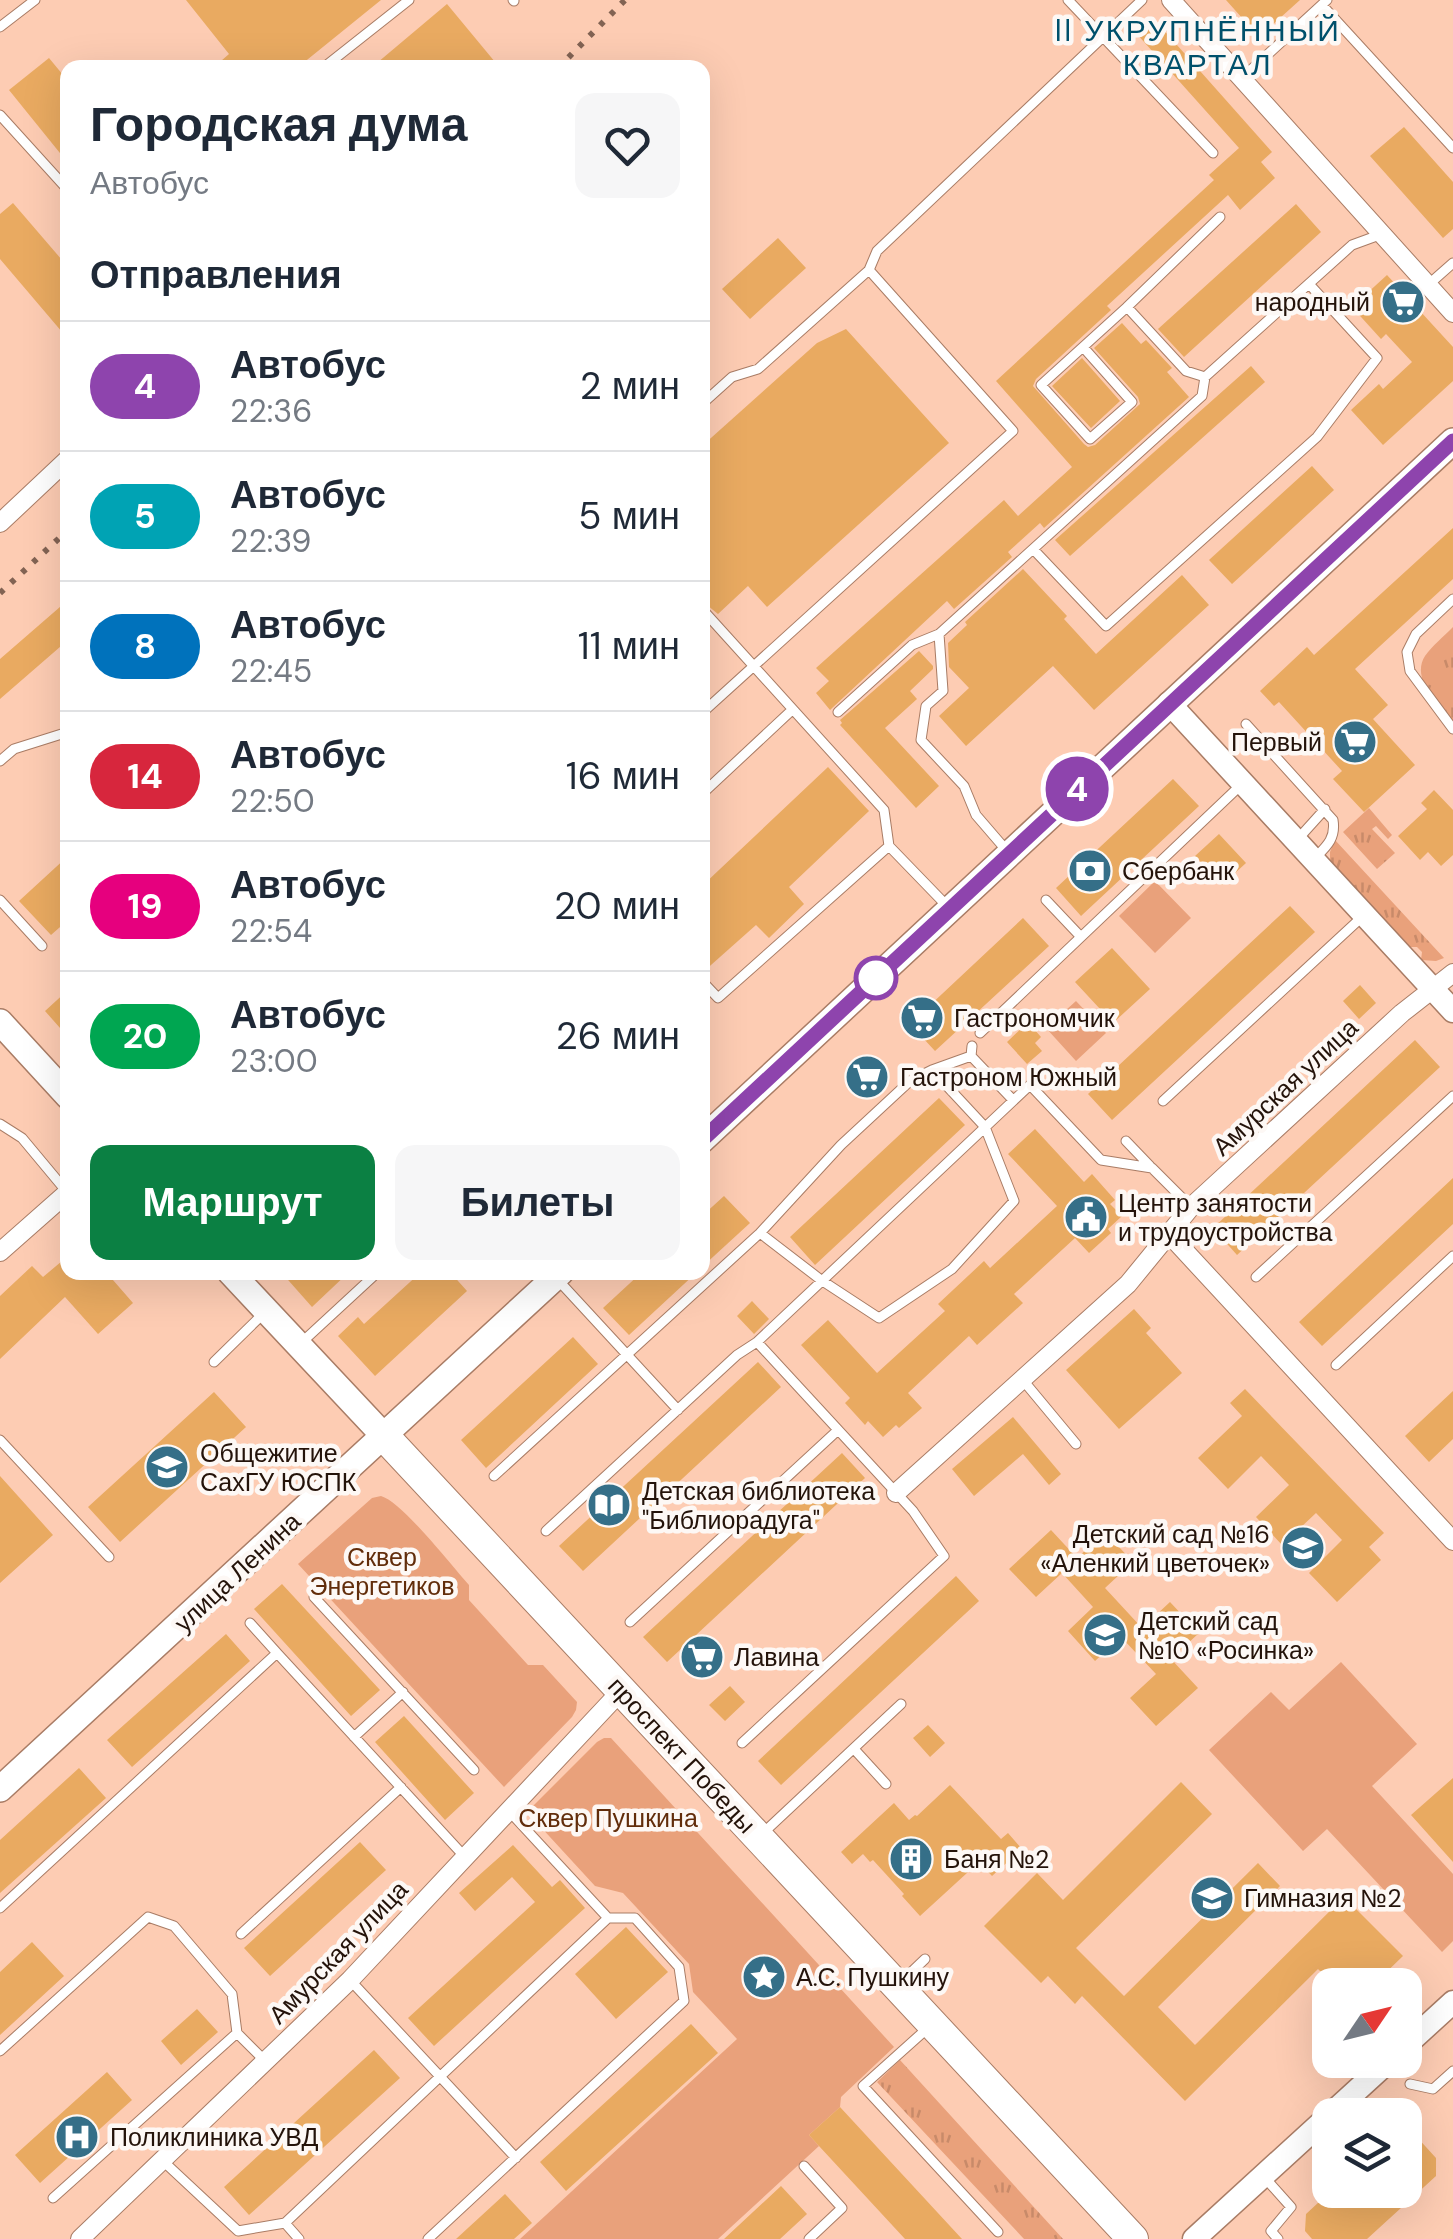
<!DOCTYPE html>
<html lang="ru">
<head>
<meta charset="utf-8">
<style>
	body { margin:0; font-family:"DM Sans",sans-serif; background:#f6f6f7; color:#1f2937; height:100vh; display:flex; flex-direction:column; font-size:38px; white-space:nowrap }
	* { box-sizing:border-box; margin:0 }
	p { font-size:32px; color:#747a83 }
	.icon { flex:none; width:55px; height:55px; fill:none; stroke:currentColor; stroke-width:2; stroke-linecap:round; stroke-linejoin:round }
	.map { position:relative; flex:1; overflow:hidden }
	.sheet { position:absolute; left:60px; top:60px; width:650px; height:1220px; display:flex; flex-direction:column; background:#fff; border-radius:20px; box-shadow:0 10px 40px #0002 }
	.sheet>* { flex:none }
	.badge { padding:0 20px; border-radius:32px; font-size:35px; line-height:65px }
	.needle { width:65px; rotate:55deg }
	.fabs { position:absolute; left:1312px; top:1968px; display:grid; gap:20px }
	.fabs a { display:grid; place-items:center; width:110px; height:110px; border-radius:20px; background:#fff; box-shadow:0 10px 40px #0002; font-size:50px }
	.map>.badge { position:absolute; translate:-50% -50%; box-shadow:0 0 0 5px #fff }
	h2 { padding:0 30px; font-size:38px; line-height:90px }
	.round { display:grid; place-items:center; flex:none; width:105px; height:105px; border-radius:20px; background:#f6f6f7 }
	.overview { display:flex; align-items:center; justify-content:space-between; height:170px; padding:0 30px }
	h1 { font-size:48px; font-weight:700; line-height:75px }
	.button { display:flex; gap:20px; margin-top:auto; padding:20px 30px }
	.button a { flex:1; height:115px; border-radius:20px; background:#0b8043; color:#fff; font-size:40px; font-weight:700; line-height:115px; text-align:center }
	.button a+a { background:#f6f6f7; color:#1f2937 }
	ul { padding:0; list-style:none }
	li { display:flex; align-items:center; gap:30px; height:130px; padding:0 30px; border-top:2px solid #e0e1e3 }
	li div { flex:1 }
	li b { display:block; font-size:38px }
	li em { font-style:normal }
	li .badge { min-width:110px; font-weight:700; text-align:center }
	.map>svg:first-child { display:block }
	.grass { fill:url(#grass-tufts) }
	.green { fill:#e9a17b }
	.building { fill:#e9aa61 }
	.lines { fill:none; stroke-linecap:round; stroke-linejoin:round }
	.service-casing { stroke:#a97c65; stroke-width:11 }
	.minor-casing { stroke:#a97c65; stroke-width:20 }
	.tertiary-casing { stroke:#a97c65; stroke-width:25 }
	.secondary-casing { stroke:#a97c65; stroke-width:28 }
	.primary-casing { stroke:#a97c65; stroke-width:32 }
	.service { stroke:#fff; stroke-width:9 }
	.minor { stroke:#fff; stroke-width:18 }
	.tertiary { stroke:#fff; stroke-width:22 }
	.secondary { stroke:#fff; stroke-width:25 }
	.primary { stroke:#fff; stroke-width:30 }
	.rail { stroke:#826353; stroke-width:6; stroke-dasharray:5 10; stroke-linecap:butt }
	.line-casing { stroke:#fff; stroke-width:22 }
	.line { stroke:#8e44ad; stroke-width:15 }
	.stop-dot { fill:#fff; stroke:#8e44ad; stroke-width:5 }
	.labels { text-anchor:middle; stroke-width:9; stroke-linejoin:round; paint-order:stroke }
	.poi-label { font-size:25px; fill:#24130a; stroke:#fdf8f5; text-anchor:start }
	.street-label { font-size:25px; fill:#24130a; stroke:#fdf8f5 }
	.park-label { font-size:25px; fill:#622d0b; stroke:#fdf8f5 }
	.quarter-label { font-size:30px; letter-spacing:2.5px; fill:#00506b; stroke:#fdf8f5 }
</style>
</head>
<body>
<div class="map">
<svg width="1453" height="2239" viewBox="0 0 1453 2239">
	<defs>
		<pattern id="grass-tufts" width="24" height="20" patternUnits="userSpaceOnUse" patternTransform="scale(2.5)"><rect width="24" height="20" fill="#e9a17b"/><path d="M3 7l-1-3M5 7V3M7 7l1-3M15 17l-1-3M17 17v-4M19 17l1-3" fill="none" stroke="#c88a69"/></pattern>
	</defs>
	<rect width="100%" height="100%" fill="#fdccb3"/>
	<!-- grass -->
	<path class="grass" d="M1453 627V727C1440 708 1410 679 1425 656 1432 646 1444 636 1453 627Z
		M1369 808 1392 835 1388 839 1376 826 1372 829 1395 853 1377 869 1343 832Z
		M1335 840 1444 958 1436 961 1421 960 1422 952 1417 947H1410L1330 861V852Z
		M900 2060 1063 2239H1024L877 2082Z"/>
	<!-- green -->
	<path class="green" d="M1155 881 1191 918 1155 953 1119 916Z
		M1076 1001 1106 1033 1076 1061 1046 1028Z
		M381 1496C402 1502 451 1565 469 1585V1600L528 1665H543L577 1702 576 1710 572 1717 504 1787 298 1564 372 1498Z
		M1341 1662 1417 1744 1372 1786 1453 1874V1941L1442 1952 1327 1829 1303 1851 1209 1750 1271 1692 1289 1710Z
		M604 1738H611L894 2047 841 2097 840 2107 809 2135 819 2146 718 2239H520L737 2039 693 1992 689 1964 623 1893 595 1886 527 1812 597 1742Z"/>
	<!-- building -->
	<path class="building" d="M186 0H381L297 68H213L229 54Z
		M1226 0H1300L1259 37Z
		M447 4 500 68H371Z
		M1153 18 1272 152 1261 162 1275 178 1240 210 1228 195 1107 306 1111 310 1036 379 1033 386 1084 444 1088 447 1095 445 1140 404 1138 397 1094 348 1122 323 1141 344 1146 340 1172 368 1167 372 1189 397 1044 528 1040 523 1008 552 1012 557 954 609 947 601 830 710 816 693 829 681 816 668 1004 500 1018 516 1072 467 996 381 1214 180 1209 175 1239 148 1136 33Z
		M49 58 68 81V163L9 90Z
		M1404 127 1453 182V229L1443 238 1370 156Z
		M13 203 68 267V339L0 259V214Z
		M1296 204 1321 232 1184 357 1158 329Z
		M778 238 806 268 750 319 722 289Z
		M1387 275 1453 347V381L1383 445 1351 410 1379 384 1383 389 1412 362 1386 334 1381 339 1352 307Z
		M846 329 949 443 767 607 748 586 718 614 702 601V446L817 343Z
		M1082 358 1120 401 1091 428 1052 386Z
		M1251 366 1265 382 1070 556 1055 540Z
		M1312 466 1334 490 1232 584 1209 560Z
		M1453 528V579L1355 669 1388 705 1373 719 1415 765 1364 812 1333 779 1342 771 1279 702 1274 706 1260 691 1307 647 1314 655Z
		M1023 569 1067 616 1064 619 1096 654 1182 575 1209 605 1094 710 1053 666 966 746 939 716 969 688 949 667 948 643 967 625 965 622Z
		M68 600V640L0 699V659Z
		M919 651 933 666V669L910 691 917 699 885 728 939 786 916 808 840 725 842 723 840 720Z
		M828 767 869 811 789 887 804 904 769 938 756 925 702 973V886Z
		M1173 779 1199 806 1081 916 1056 888Z
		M1434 790 1453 810V855L1441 866 1428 852 1420 860 1398 836 1427 809 1421 803Z
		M1219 834 1246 863 1222 885 1195 856Z
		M68 856V920L51 935 19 901Z
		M1290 906 1315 932 1112 1120 1088 1094Z
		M1023 918 1049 946 935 1051 910 1024Z
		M1112 948 1150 989 1113 1023 1075 982Z
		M1360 985 1376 1003 1359 1019 1343 1001Z
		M68 990V1037L45 1011Z
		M1028 1022 1041 1037 1035 1043 1042 1051 1027 1064 1007 1042Z
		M1415 1040 1440 1067 1237 1255 1213 1228Z
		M939 1098 965 1125 815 1265 790 1237Z
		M1035 1129 1084 1182 1092 1174 1115 1200 1110 1204 1122 1216 1108 1229 1111 1233 1089 1253 1075 1238 1014 1294 1023 1303 977 1345 969 1336 908 1393 922 1408 899 1428 896 1425 883 1437 868 1421 865 1425 845 1403 850 1398 801 1345 828 1320 877 1373 945 1311 938 1304 953 1290 984 1261 990 1268 1057 1206 1008 1154Z
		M1453 1178V1224L1322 1346 1299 1322Z
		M724 1196 750 1223 702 1267V1216Z
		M68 1256V1272H106L133 1303 98 1334 65 1297 0 1359V1296L32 1266 43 1277Z
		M281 1272H349L312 1307Z
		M421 1272H450L467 1291 375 1376 338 1336 358 1317 364 1324Z
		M642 1272H697L629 1335 603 1308Z
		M752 1301 769 1319 754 1334 737 1316Z
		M1134 1309 1151 1328 1146 1333 1182 1373 1119 1429 1066 1370Z
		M573 1337 598 1364 486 1468 461 1440Z
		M758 1362 781 1387 583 1571 559 1546Z
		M1245 1389 1384 1533 1369 1547 1381 1560 1337 1602 1309 1573 1342 1540 1316 1513 1282 1545 1256 1517 1289 1485 1261 1456 1228 1489 1198 1458 1242 1416 1230 1403Z
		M1453 1391V1439L1429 1462 1405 1436Z
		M214 1392 246 1427 120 1542 88 1507Z
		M1013 1417 1061 1474 1049 1485 1023 1454 974 1496 952 1469Z
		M842 1453 865 1478 667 1662 643 1637Z
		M0 1476 53 1535 0 1583Z
		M1051 1530 1077 1558 1105 1532 1133 1562 1105 1588 1142 1628 1170 1602 1199 1633 1171 1659 1198 1688 1156 1726 1130 1698 1156 1674 1121 1637 1095 1661 1068 1631 1093 1607 1062 1573 1036 1597 1009 1569Z
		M956 1576 979 1601 781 1785 758 1761Z
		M282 1584 380 1690 351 1716 254 1609Z
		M226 1634 250 1661 132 1767 107 1740Z
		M730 1686 745 1702 725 1721 709 1705Z
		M404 1716 474 1793 445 1820 375 1742Z
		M928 1725 945 1743 930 1757 913 1738Z
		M79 1768 106 1798 0 1893V1840Z
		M1453 1778V1862L1411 1815Z
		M1181 1782 1212 1814 1076 1948 1124 1996 1258 1863 1280 1886 1158 2007 1195 2045 1344 1897 1403 1956 1373 1985H1334L1318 1969 1185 2101 1082 1996 1075 2004 1048 1976 1041 1983 984 1926 1037 1873 1063 1900Z
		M950 1785 1001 1839 1008 1833 1022 1849 992 1876 979 1862 920 1916 902 1896 904 1894 873 1860 870 1862 863 1854 852 1864 841 1852 894 1803 909 1820 915 1815 917 1816Z
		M360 1842 386 1870 270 1976 244 1948Z
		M513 1845 552 1887 560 1880 585 1908 434 2046 408 2018 535 1902 512 1877 475 1911 459 1893Z
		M626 1927 668 1972 616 2019 575 1974Z
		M32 1942 64 1976 0 2035V1972Z
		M197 2009 218 2032 181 2065 161 2041Z
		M691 2024 718 2053 566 2191 540 2162Z
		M374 2050 400 2078 249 2215 224 2187Z
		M107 2072 132 2100 40 2183 15 2155Z
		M840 2107 962 2239H905L819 2146 809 2135Z
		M1405 2124 1436 2158V2176L1367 2239H1312L1305 2231 1306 2214 1332 2190H1405Z
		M781 2186 807 2214 780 2239H724Z
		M505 2194 532 2223 514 2239H456Z"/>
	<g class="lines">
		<defs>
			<path id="service" d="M513 0 514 1
				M1068 0 1213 153
				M1322 5 1453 148
				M0 27 35 0
				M323 68 409 0
				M1242 78 1327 0
				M0 115 68 190
				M1428 285 1453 263
				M1127 307 1186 371 1205 377 1352 245 1382 234
				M1083 347 1132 402 1090 439 1041 385 1127 307 1220 217
				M702 404 732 377 758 369 869 270 877 251 1142 0
				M1033 549 1106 626 1317 437 1377 358 1309 284
				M1453 599 1416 634 1407 652 1410 671 1453 729
				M702 609 884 810 889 846 948 907
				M939 634 943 691 926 706 921 740 964 786 976 815 1007 851
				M838 712 912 645 939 634 1202 396 1205 377
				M702 713 1013 431 869 270
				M1246 724 1333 820C1336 838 1327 846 1315 858
				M0 761 14 749 68 732
				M702 794 792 710
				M1297 840 1325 809
				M0 900 42 946
				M1046 900 1081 937
				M702 981 718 998 889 846
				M980 1033 1243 783
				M972 1046 971 1056 1013 1100
				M1163 1101 1362 917
				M0 1124 22 1138 67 1192
				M1126 1141 1150 1166
				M760 1233 821 1280 879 1318 952 1269 1014 1201 985 1127 932 1070
				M1256 1277 1453 1096
				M558 1280 678 1410
				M300 1344 378 1272
				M214 1362 264 1313
				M1336 1365 1453 1256
				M1022 1379 1076 1444
				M0 1440 109 1557
				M494 1476 760 1233 841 1145 910 1081 932 1070 971 1056
				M546 1531 737 1355 757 1342 1030 1085 1101 1160 1152 1168 1191 1207
				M314 1597 474 1770
				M630 1622 838 1430
				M250 1623 277 1653
				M354 1737 403 1692
				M742 1743 944 1556 913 1511 757 1342
				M854 1749 886 1784
				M508 1810 608 1918
				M761 1835 901 1704
				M0 1908 277 1653 464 1856
				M241 1934 401 1787
				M350 1980 516 2158
				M902 1981 925 1959
				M930 2026 863 2086 998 2232
				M0 2051 148 1917 174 1926 232 1994 237 2033 265 2061
				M1410 2084 1433 2089 1453 2071
				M163 2161 238 2231 285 2223 299 2239
				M804 2166 842 2208 809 2239
				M1265 2178 1291 2207 1271 2231 1278 2239
				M53 2198 237 2033
				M285 2223 608 1918H635L679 1967 684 2001 428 2239"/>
			<path id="minor" d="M1171 0 1453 313
				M0 523 68 459
				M1169 1234 1453 1541
				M0 1252 68 1192
				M896 1493 1128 1284 1191 1207 1402 1013 1453 973
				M80 2239 350 1980 622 1690"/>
			<path id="tertiary" d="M1169 703 1453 1011
				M1405 2046 1453 2002
				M1194 2239 1390 2060"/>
			<path id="secondary" d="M0 1022 68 1096
				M702 1140 1453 441
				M230 1272 384 1436
				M0 1789 561 1272"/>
			<path id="primary" d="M384 1436 1133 2239"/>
		</defs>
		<!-- service casing -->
		<use href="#service" class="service-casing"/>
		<!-- minor casing -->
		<use href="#minor" class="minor-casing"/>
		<!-- tertiary casing -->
		<use href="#tertiary" class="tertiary-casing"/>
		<!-- secondary casing -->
		<use href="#secondary" class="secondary-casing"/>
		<!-- primary casing -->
		<use href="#primary" class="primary-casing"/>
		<!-- service -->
		<use href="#service" class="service"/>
		<!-- minor -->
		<use href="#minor" class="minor"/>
		<!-- tertiary -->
		<use href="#tertiary" class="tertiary"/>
		<!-- secondary -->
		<use href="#secondary" class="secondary"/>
		<!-- primary -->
		<use href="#primary" class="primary"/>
		<!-- rail -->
		<path class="rail" d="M558 68 625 0
			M0 593 68 530"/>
	</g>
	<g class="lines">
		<defs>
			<path id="line" d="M702 1140 1453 441"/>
		</defs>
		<!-- line casing -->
		<use href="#line" class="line-casing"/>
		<!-- line -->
		<use href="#line" class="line"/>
	</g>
	<!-- icons -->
	<defs>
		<symbol id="supermarket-disc" viewBox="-11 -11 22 22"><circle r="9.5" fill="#356f88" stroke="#fdf8f5"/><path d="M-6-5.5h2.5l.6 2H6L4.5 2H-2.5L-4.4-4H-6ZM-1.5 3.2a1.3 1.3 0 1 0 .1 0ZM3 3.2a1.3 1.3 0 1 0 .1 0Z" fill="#fff"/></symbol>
		<symbol id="bank-disc" viewBox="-11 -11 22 22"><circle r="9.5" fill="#356f88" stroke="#fdf8f5"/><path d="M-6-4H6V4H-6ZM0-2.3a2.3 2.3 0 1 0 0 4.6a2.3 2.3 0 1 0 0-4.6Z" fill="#fff"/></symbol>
		<symbol id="civic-disc" viewBox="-11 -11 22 22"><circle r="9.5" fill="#356f88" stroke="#fdf8f5"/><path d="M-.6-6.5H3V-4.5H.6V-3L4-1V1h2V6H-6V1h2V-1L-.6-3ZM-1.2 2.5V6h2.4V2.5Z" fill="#fff"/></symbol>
		<symbol id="university-disc" viewBox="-11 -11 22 22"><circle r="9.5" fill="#356f88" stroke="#fdf8f5"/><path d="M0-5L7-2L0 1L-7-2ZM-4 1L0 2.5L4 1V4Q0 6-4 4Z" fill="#fff"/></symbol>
		<symbol id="library-disc" viewBox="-11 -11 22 22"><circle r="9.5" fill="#356f88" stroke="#fdf8f5"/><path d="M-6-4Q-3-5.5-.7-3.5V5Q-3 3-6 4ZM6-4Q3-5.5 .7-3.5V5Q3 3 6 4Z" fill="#fff"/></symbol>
		<symbol id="school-disc" viewBox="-11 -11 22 22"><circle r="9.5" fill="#356f88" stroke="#fdf8f5"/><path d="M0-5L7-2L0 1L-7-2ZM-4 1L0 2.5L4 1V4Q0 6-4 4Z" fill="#fff"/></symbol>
		<symbol id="building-disc" viewBox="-11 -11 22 22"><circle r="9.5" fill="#356f88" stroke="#fdf8f5"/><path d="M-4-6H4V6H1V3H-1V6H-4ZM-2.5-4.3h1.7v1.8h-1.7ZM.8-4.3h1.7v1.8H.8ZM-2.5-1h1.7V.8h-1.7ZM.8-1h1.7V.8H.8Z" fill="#fff"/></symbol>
		<symbol id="sight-disc" viewBox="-11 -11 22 22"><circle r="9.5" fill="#356f88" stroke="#fdf8f5"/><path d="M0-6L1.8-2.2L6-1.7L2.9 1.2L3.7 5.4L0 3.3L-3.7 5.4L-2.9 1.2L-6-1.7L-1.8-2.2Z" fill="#fff"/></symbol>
		<symbol id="hospital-disc" viewBox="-11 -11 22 22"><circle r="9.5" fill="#356f88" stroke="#fdf8f5"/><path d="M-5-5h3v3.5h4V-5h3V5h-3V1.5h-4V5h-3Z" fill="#fff"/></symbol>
	</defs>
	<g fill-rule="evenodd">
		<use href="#supermarket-disc" x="1378" y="277" width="50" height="50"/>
		<use href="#supermarket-disc" x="1330" y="717" width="50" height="50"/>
		<use href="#bank-disc" x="1065" y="846" width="50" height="50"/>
		<use href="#supermarket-disc" x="897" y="993" width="50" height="50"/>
		<use href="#supermarket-disc" x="842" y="1052" width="50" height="50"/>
		<use href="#civic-disc" x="1061" y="1192" width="50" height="50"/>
		<use href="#university-disc" x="142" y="1442" width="50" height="50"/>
		<use href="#library-disc" x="584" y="1480" width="50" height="50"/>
		<use href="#school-disc" x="1278" y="1523" width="50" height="50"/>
		<use href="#school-disc" x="1080" y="1610" width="50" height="50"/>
		<use href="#supermarket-disc" x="677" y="1632" width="50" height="50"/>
		<use href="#building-disc" x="886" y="1834" width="50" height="50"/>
		<use href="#school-disc" x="1187" y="1873" width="50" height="50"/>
		<use href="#sight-disc" x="739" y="1952" width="50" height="50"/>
		<use href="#hospital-disc" x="52" y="2112" width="50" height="50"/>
	</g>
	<!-- markers -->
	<circle class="stop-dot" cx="876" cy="978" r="20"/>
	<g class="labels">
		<!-- poi labels -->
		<g class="poi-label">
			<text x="1370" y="311" text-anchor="end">народный</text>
			<text x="1322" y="751" text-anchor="end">Первый</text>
			<text x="1122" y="880">Сбербанк</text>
			<text x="954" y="1027">Гастрономчик</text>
			<text x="900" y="1086">Гастроном Южный</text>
			<text x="1118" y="1212">Центр занятости<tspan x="1118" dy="29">и трудоустройства</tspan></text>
			<text x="200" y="1462">Общежитие<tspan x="200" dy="29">СахГУ ЮСПК</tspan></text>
			<text x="642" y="1500">Детская библиотека<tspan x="642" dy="29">"Библиорадуга"</tspan></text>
			<text x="1270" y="1543" text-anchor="end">Детский сад №16<tspan x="1270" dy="29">«Аленкий цветочек»</tspan></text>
			<text x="1138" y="1630">Детский сад<tspan x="1138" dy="29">№10 «Росинка»</tspan></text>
			<text x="734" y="1666">Лавина</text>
			<text x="944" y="1868">Баня №2</text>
			<text x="1244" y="1907">Гимназия №2</text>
			<text x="796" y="1986">А.С. Пушкину</text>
			<text x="110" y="2146">Поликлиника УВД</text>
		</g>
		<!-- street labels -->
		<g class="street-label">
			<text transform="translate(1285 1087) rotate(-43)" y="9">Амурская улица</text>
			<text transform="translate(237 1572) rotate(-43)" y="9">улица Ленина</text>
			<text transform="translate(682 1755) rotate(47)" y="9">проспект Победы</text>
			<text transform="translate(338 1952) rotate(-46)" y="9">Амурская улица</text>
		</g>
		<!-- park labels -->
		<g class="park-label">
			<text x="382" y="1566">Сквер<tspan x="382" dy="29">Энергетиков</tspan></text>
			<text x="608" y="1827">Сквер Пушкина</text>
		</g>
		<!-- quarter labels -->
		<g class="quarter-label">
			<text x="1198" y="41">II УКРУПНЁННЫЙ<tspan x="1198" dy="34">КВАРТАЛ</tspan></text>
		</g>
	</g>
</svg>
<div class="fabs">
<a><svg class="needle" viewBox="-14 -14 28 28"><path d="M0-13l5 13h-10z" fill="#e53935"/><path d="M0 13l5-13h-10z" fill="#747a83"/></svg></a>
<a><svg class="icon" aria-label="layers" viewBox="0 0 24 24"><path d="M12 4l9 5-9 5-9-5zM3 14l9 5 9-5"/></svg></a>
</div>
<b class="badge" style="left:1077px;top:789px;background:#8e44ad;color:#fff">4</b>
<section class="sheet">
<div class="overview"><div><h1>Городская дума</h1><p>Автобус</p></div><a class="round"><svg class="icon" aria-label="heart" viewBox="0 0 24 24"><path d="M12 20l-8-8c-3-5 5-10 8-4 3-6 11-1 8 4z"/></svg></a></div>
<h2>Отправления</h2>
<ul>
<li><span class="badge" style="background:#8e44ad;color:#fff">4</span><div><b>Автобус</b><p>22:36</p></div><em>2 мин</em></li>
<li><span class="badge" style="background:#00a3b4;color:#fff">5</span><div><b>Автобус</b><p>22:39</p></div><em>5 мин</em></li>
<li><span class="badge" style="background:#0072bc;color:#fff">8</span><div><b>Автобус</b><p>22:45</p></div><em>11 мин</em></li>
<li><span class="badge" style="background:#d7263d;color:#fff">14</span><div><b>Автобус</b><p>22:50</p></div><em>16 мин</em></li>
<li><span class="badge" style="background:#e6007e;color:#fff">19</span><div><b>Автобус</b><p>22:54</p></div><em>20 мин</em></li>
<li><span class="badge" style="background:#00a651;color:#fff">20</span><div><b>Автобус</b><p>23:00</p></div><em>26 мин</em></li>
</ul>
<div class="button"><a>Маршрут</a><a>Билеты</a></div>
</section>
</div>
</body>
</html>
